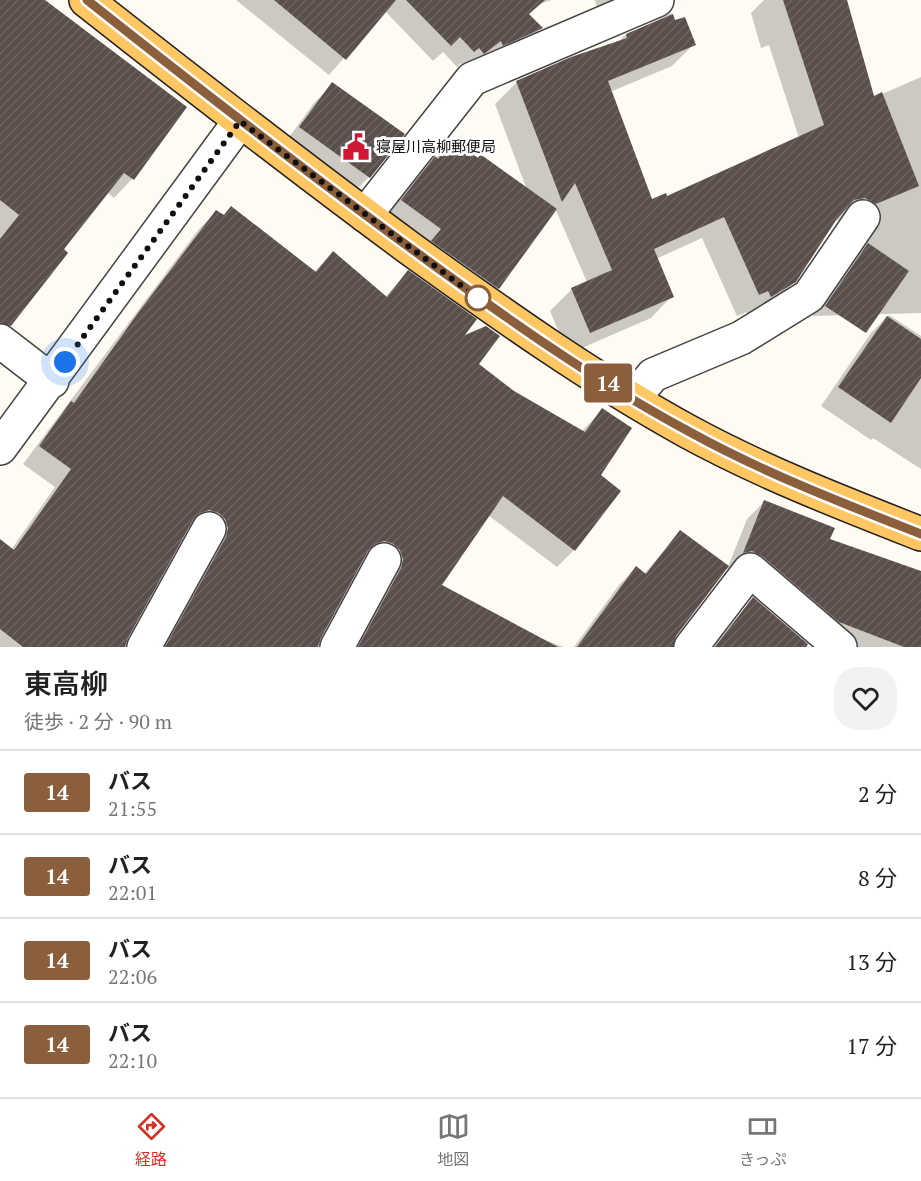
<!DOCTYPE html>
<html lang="ja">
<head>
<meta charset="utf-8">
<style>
	body { margin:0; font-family:"PT Serif","Noto Sans JP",serif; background:#f2f2f2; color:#222; height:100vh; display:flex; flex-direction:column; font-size:22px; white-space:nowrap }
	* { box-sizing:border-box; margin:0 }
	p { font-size:20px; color:#767676 }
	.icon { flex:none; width:33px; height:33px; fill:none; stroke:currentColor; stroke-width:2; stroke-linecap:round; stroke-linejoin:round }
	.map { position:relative; height:647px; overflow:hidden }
	.panel { display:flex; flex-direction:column; background:#fff; flex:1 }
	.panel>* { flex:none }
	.badge { padding:0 12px; border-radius:4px; font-size:21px; line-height:39px }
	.you { position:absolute; width:30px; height:30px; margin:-15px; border:4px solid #fff; border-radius:50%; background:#1a73e8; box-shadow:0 0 0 9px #1a73e833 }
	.map>.badge { position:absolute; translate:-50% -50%; box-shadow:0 0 0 3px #fff }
	.round { display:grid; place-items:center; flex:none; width:63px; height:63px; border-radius:24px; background:#f2f2f2 }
	.head { display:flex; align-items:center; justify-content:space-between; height:102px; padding:0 24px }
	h1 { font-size:28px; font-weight:600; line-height:45px }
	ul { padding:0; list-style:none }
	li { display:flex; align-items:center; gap:18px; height:84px; padding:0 24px; border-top:2px solid #e0e0e0 }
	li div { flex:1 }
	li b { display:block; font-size:22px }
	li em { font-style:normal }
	li .badge { min-width:66px; font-weight:700; text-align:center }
	.tab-bar { display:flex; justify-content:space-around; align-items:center; height:84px; border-top:2px solid #e0e0e0; background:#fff; font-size:16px; color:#767676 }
	.tab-bar a { display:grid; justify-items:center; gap:3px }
	.tab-bar .selected { color:#d93025 }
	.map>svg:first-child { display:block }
	.shadow { fill:#0003 }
	.building { fill:url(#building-hatch) }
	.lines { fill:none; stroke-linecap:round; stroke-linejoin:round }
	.minor-casing { stroke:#434343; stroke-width:36 }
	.major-casing { stroke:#212121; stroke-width:36 }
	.minor { stroke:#fff; stroke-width:33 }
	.major { stroke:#ffc763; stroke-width:33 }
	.line-casing { stroke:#fff; stroke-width:14 }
	.line { stroke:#8b5e3c; stroke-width:9 }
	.walk { stroke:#101010; stroke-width:6; stroke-dasharray:0 10.8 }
	.stop-dot { fill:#fff; stroke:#8b5e3c; stroke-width:3 }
	.labels { text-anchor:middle; stroke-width:6; stroke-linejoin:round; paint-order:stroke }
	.poi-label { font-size:15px; fill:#101010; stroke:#fff; text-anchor:start }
</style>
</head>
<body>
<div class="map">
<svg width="921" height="647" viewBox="0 0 921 647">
	<defs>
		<pattern id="building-hatch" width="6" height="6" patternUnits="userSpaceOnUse" patternTransform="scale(1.5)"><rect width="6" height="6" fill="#5a4f4b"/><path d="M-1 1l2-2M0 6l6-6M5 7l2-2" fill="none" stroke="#6d6461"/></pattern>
	</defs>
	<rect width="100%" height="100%" fill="#fffbf3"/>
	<!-- shadow -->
	<path class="shadow" d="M0 0H43L185 107 132 179 114 198 107 192 0 335Z
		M236 0H552L522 9 541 28 525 44 486 61 484 55 467 69 461 63 457 67 443 52 433 61 385 11 329 75Z
		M595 0H628L598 13Z
		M764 0H845L873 98 921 77V313L812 316 860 242 851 223 841 220 836 221 795 281 772 304 749 318 746 312 737 316 702 238 656 259 672 296 651 318 568 354 550 311 572 289 587 282 555 208 498 288 476 310 380 222 413 180 453 141 527 190 495 104 517 82 617 43 624 36 671 13 674 22 694 44 672 66 610 92 651 201 667 198 799 138 769 45 761 48 751 13Z
		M333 84 369 177 351 195 282 147 314 103Z
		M231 208 314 272 333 253 385 297 408 272 460 339 477 365 513 392 581 432 602 410 599 476 619 491 574 550 557 567 488 515 439 586 534 636 564 647H352L376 561 366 558 362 559 319 638 317 647H159L201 530 191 527 186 528 126 637 124 647H0V541L11 550 55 487 23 464 199 229 216 212 222 216Z
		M889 315 921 336V469L873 438 871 440 821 406 871 333Z
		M764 502 828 539 921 573V647H832L735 568 725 569 675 635 671 647H574L619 585 636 568 644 574 680 532 728 567 747 519Z
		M753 599 809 647H712Z"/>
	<!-- building -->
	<path class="building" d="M0 0H45L187 107 134 180 124 173 64 249 68 253 11 326 0 323V239L19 215 0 200Z
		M274 0H396L346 60Z
		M406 0H545L529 14 543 28 503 46 501 41 484 54 479 48 474 52 460 37 451 46Z
		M783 0H847L874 96 882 92 919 186 876 204 865 198 854 200 836 220 796 282 771 297 768 291 759 295 724 217 654 249 674 297 590 333 571 288 612 270 575 183 562 202 516 81 571 57 627 38 626 34 673 14 675 20 685 17 696 45 608 81 652 199 666 193 667 196 824 125Z
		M332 82 405 134 370 178 299 127Z
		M453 139 478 158 480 154 557 209 499 289 431 241 441 229 401 200 435 156 438 159Z
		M231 206 316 272 333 251 387 297 408 270 477 319 465 335 486 326 500 336 479 364 514 391 585 432 602 408 632 428 601 475 621 491 575 551 503 496 442 585 558 647H358L401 568 403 559 400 550 392 543 384 541 375 544 368 551 321 638 318 647H165L226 537 228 528 225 519 219 513 209 510 200 513 193 520 128 638 125 647H23L0 629V539L14 550 71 469 39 446 71 401 74 403 138 313 216 210 224 215Z
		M868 243 909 271 866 333 825 306Z
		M887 316 921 339V378L891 423 838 387Z
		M764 500 835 528 830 539 921 571V647H904L839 622 762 556 752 551 743 553Z
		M680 530 729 566 676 636 673 647H577L636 566 646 574Z
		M753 597 808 644 806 647H715Z"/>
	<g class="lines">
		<defs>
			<path id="minor" d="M365 215 472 79 657 0
				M0 341 52 381
				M633 399 653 375 741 338 809 296 863 217
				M0 448 240 121
				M144 647 209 529
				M337 647 384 560
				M691 647 750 570 840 647"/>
			<path id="major" d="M86 0C194 85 302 169 412 250 501 314 591 378 687 431 762 472 842 503 921 534"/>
		</defs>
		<!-- minor casing -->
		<use href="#minor" class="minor-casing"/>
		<!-- major casing -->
		<use href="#major" class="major-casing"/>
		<!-- minor -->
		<use href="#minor" class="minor"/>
		<!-- major -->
		<use href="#major" class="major"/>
	</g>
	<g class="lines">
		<defs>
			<path id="line" d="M87 0C198 88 310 175 424 258 509 320 595 381 688 431 762 472 842 503 921 534"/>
		</defs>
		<!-- line casing -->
		<use href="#line" class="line-casing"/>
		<!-- line -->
		<use href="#line" class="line"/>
		<!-- walk -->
		<path class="walk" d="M65 362 240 121 478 298"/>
	</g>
	<!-- icons -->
	<defs>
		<symbol id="civic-bare" viewBox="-9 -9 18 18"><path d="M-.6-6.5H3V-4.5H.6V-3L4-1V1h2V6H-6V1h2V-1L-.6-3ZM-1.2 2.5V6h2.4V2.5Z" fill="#d01835" stroke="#fff" stroke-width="2.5" paint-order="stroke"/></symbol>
	</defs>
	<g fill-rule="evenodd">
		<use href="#civic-bare" x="337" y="128" width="38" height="38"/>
	</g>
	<!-- markers -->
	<circle class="stop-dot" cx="478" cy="298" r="12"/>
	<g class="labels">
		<!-- poi labels -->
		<g class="poi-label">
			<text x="376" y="152">寝屋川高柳郵便局</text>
		</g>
	</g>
</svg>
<div class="you" style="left:65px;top:362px"></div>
<b class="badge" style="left:608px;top:383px;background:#8b5e3c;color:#fff">14</b>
</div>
<section class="panel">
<div class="head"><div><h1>東高柳</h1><p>徒歩 · 2 分 · 90 m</p></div><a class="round"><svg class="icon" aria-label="heart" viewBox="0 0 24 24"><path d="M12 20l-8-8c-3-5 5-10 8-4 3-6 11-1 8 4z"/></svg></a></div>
<ul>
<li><span class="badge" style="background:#8b5e3c;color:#fff">14</span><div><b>バス</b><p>21:55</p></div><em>2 分</em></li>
<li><span class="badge" style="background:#8b5e3c;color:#fff">14</span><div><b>バス</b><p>22:01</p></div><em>8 分</em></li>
<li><span class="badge" style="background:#8b5e3c;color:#fff">14</span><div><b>バス</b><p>22:06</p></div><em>13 分</em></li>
<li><span class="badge" style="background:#8b5e3c;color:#fff">14</span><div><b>バス</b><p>22:10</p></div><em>17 分</em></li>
</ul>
</section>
<nav class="tab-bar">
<a class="selected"><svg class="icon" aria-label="directions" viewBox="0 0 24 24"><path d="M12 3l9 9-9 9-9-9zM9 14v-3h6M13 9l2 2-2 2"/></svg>経路</a>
<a><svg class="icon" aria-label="map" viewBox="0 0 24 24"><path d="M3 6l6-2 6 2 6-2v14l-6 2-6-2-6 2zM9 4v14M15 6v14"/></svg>地図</a>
<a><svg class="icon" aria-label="tickets" viewBox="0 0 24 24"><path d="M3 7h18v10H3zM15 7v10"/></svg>きっぷ</a>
</nav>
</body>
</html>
